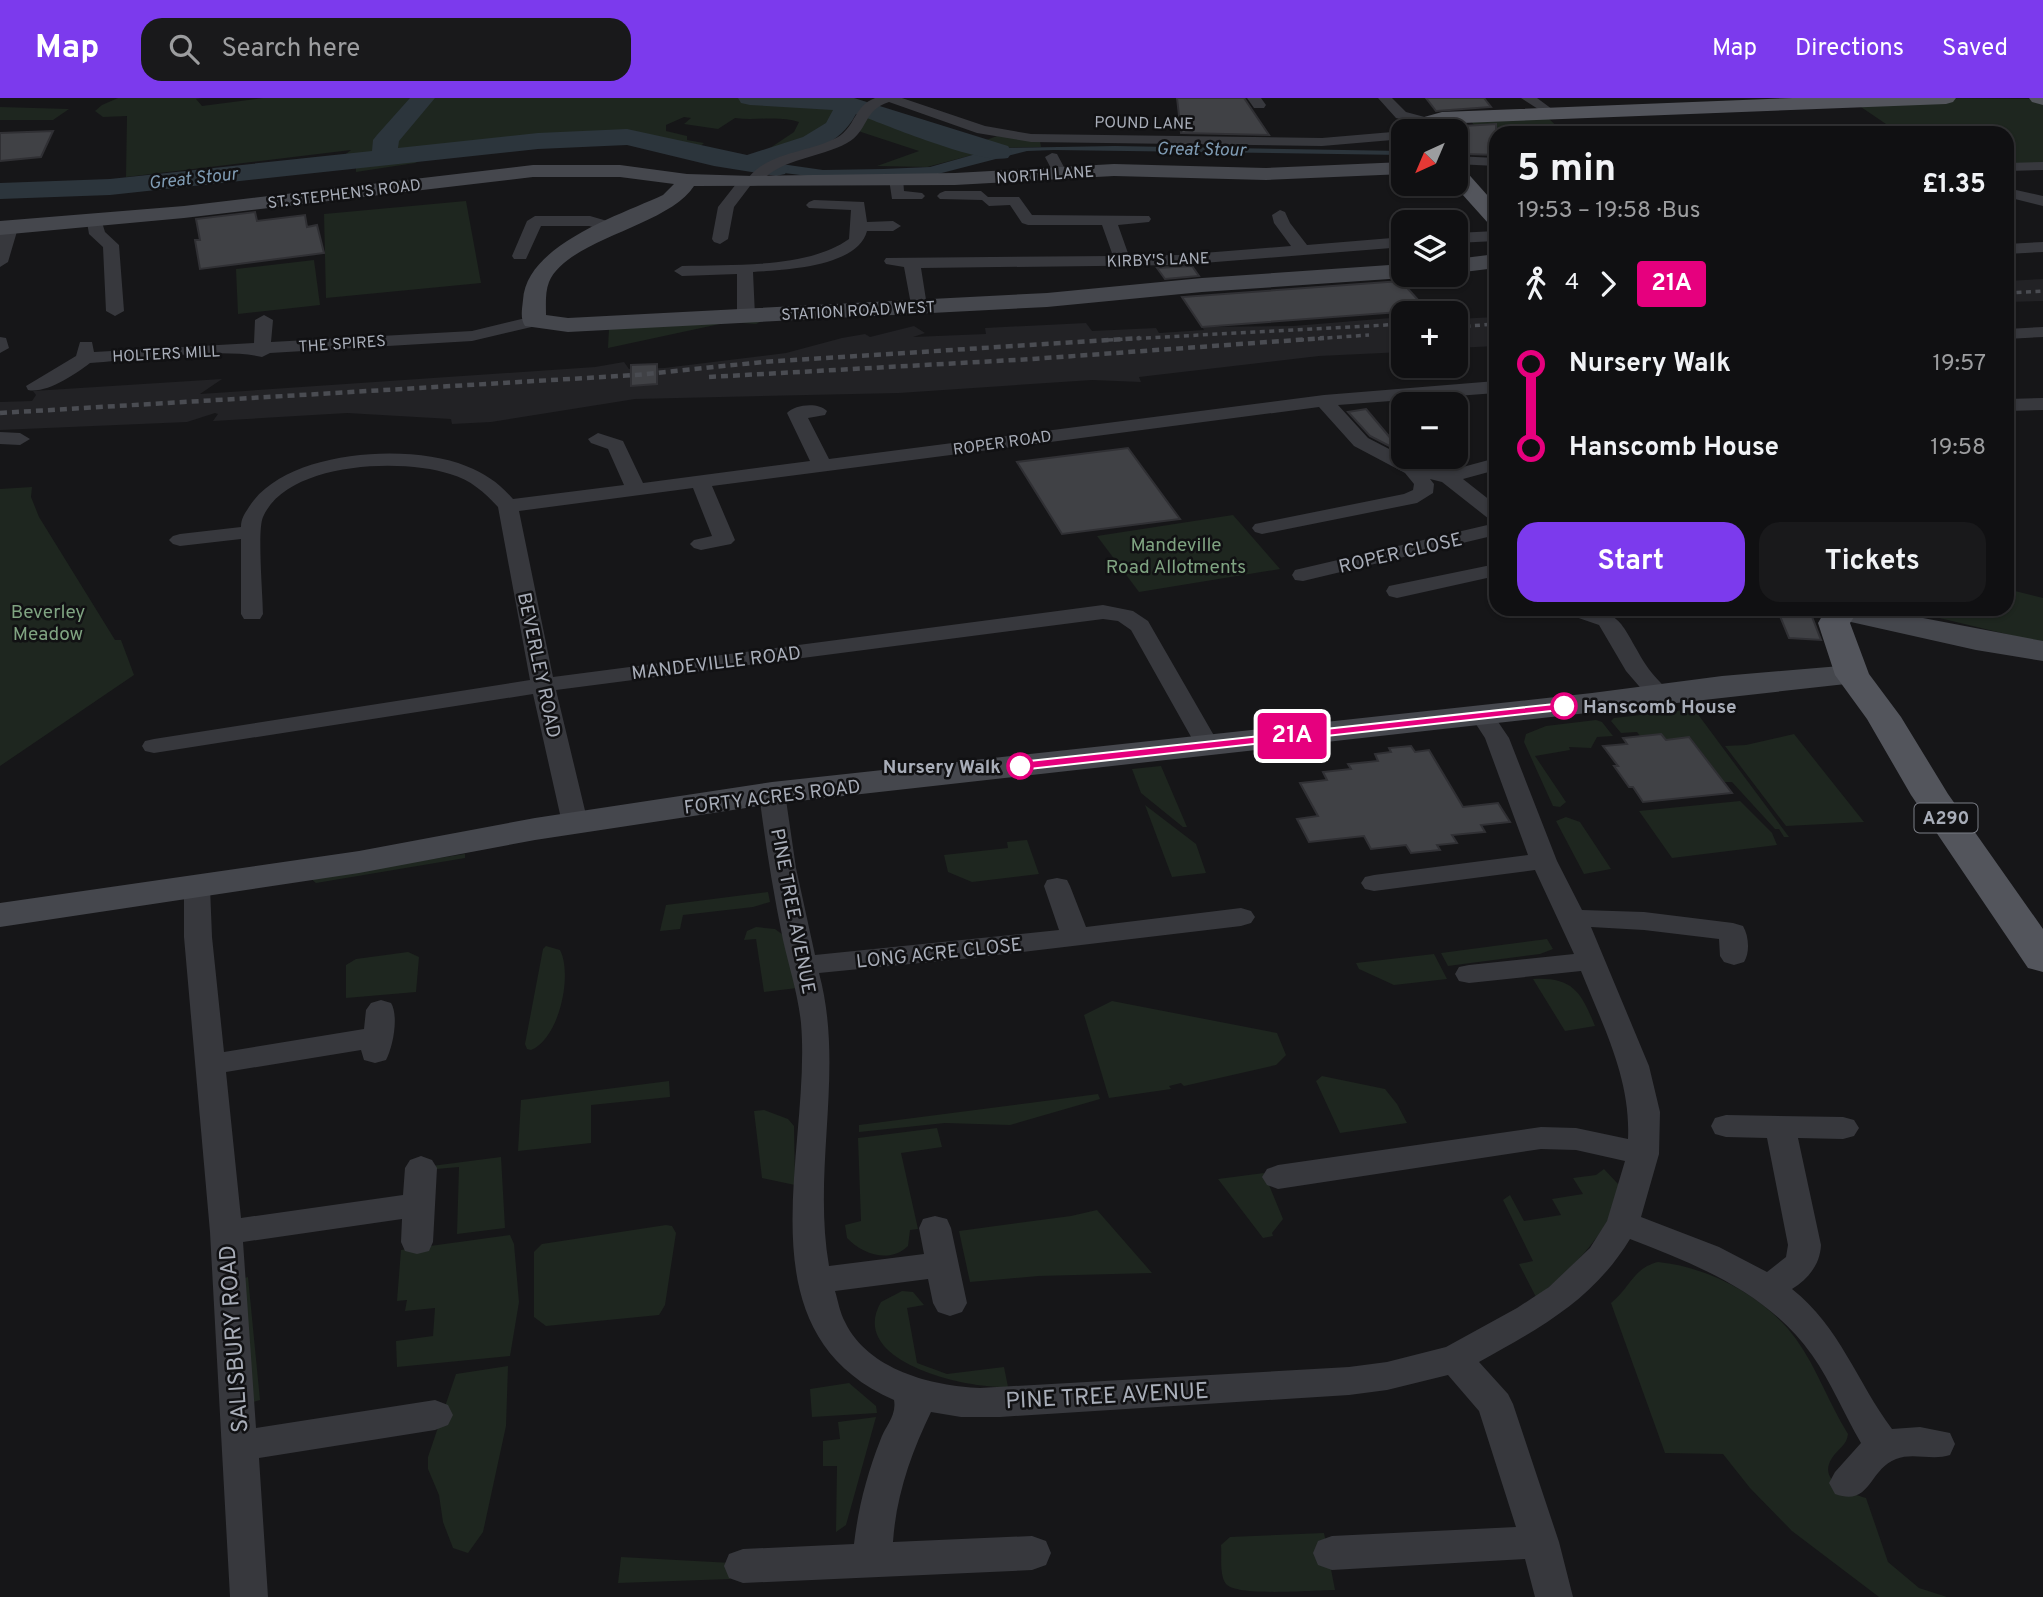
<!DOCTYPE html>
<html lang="en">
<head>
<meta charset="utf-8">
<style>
	body { margin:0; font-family:Overpass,sans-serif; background:#19191b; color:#f1f3f6; height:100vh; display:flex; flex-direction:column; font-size:26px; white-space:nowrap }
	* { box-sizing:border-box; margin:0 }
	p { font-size:23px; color:#9c9d9f }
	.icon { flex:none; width:38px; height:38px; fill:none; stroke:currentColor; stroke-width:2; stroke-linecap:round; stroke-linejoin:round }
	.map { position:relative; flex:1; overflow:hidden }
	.panel { position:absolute; left:1489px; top:28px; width:525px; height:490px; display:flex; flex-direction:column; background:#101012; border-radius:21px; box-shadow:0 2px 5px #0004,0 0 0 2px #303032 }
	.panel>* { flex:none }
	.badge { padding:0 14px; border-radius:5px; font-size:24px; line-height:46px }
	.needle { width:46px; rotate:224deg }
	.buttons { position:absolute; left:1391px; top:21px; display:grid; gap:14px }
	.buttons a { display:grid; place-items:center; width:77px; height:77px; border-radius:14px; background:#101012; box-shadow:0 2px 5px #0004,0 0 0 2px #303032; font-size:35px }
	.map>.badge { position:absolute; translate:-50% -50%; box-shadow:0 0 0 4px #fff }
	.legs { display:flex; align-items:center; gap:10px; height:77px; padding:0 28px; font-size:23px }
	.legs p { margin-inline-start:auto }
	.overview { display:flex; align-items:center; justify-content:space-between; height:119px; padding:0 28px }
	h1 { font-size:38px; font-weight:700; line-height:52px }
	.primary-button { display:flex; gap:14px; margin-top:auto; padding:14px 28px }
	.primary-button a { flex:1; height:80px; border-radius:21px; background:#7c3aed; color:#fff; font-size:28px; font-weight:700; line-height:80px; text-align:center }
	.primary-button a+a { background:#19191b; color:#f1f3f6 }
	ul { padding:0 28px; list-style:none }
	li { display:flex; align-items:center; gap:24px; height:84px; font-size:26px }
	li i { display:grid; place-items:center; width:10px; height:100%; margin:0 9px; background:currentColor }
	li i::after { content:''; width:18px; height:18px; margin:-9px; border:5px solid; border-radius:50%; background:#101012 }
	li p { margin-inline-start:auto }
	li:first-child i { background:linear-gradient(#0000 50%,currentColor 0) }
	li:last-child i { background:linear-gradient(currentColor 50%,#0000 0) }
	header { display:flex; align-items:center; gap:42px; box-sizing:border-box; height:98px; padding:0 35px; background:#7c3aed; color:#fff }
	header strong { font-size:33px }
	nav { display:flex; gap:38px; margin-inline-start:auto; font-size:24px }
	.search { width:490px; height:63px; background:#19191b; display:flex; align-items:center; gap:18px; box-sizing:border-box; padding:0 24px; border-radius:21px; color:#9c9d9f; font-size:26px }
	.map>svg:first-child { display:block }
	.built { fill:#222225 }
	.green { fill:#1e261f }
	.water { fill:#2c353c }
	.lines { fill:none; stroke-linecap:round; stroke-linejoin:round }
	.river { fill:#2c353c; fill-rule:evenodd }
	.building { fill:#404145; stroke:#303034; stroke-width:2 }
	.street { fill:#37383d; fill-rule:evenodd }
	.secondary { fill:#45474d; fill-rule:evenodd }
	.primary { fill:#53555c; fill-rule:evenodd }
	.rail-far1 { stroke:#4a4c52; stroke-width:3.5; stroke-dasharray:5 4.5; stroke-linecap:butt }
	.rail { stroke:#4a4c52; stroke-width:4.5; stroke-dasharray:7 5; stroke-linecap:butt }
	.line-1 { fill:#e6007e; stroke:#fff; stroke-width:2 }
	.stop-1-dot { fill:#fff; stroke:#e6007e; stroke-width:3.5 }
	.labels { text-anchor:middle; stroke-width:5; stroke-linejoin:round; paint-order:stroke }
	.far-street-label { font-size:16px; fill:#a8adb8; stroke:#111113 }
	.far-water-label { font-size:18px; font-style:italic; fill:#7f9bb3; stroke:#111113 }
	.shield { fill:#111113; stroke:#7b7e86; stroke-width:2 }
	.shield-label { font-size:18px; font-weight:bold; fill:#a8adb8 }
	.park-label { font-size:19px; fill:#7fa381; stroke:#111113 }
	.street-label { font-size:19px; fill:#a8adb8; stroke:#111113 }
	.stop-label { font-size:19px; font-weight:bold; fill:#a8adb8; stroke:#111113; text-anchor:start }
	.near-street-label { font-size:23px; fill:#a8adb8; stroke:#111113 }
</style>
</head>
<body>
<header>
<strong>Map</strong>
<div class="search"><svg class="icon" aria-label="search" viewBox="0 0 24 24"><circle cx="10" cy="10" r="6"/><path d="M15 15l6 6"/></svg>Search here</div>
<nav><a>Map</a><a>Directions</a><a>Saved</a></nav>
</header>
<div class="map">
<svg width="2043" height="1499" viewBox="0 0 2043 1499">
	<rect width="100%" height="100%" fill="#161618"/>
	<!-- built -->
	<path class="built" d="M2043 181V203L2007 204V183Z
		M1403 219V254L1319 258 1139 279 1141 284 1092 282 899 295 635 301 491 324 452 326 451 321 347 315 213 323 218 316 215 315 187 324 0 332V304L32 303 36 297 33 293 222 281 200 296 595 269 624 264 629 271 664 270 786 255 842 240 865 236 870 239 914 228 925 235 913 239 986 236 985 230 1086 225 1092 233 1156 230 1159 235 1204 232 1202 229 1293 228Z
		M1496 219V236L1489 237 1496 248 1456 250V221Z"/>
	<!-- green -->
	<path class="green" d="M118 0H202L196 1 202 8 263 0H828L840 11C831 36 797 57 770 50L794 34 799 24C779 17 756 23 735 20L718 31 684 26 691 20 684 19 666 27V33L687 38V42L704 45 696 52 627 37 533 39 475 49 443 51 415 65 356 74V60L338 62 351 52 126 79 127 18 103 19 95 13 102 7Z
		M1946 0 2043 1V68L2007 69V35H1723L1721 32 1889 28 1855 5Z
		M0 9 69 11 53 22H0Z
		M866 10 981 44 997 38 1040 43 1041 49 999 50 927 69 877 68 919 53 858 33Z
		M1548 20 1564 35H1496V39C1486 39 1476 31 1471 23Z
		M466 103 481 185 326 200 324 116Z
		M314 162 320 207 238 216 236 171Z
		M764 222 756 226 729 224 608 250 609 231Z
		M32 389 31 399 39 419 115 542H121L134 577 0 668V391Z
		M1233 417 1280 471 1139 494 1097 438Z
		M2007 491 2043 500V545L1902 511H2007Z
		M1694 611 1789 739H1784L1779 731H1775L1732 684H1724L1690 639 1666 642 1640 638 1637 634 1621 635 1611 623 1614 620Z
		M1596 622 1602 624 1613 638 1597 639 1591 650 1569 649 1570 652 1535 658 1566 704 1560 709 1553 708 1524 644 1526 636 1546 628Z
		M1794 636 1864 724 1786 728 1725 648 1746 647Z
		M1161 668 1187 729H1183L1141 695 1132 671Z
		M1740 703 1772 735 1777 747 1672 760 1639 713Z
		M1145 707 1196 746 1206 775 1172 779Z
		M1566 719 1580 724 1611 771 1584 776 1556 723Z
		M1027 742 1039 776 972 784 948 774 944 757 1008 750 1007 744Z
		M465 756V760L316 785 310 780Z
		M768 794 770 804 753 809 683 817 680 831 660 833 666 807Z
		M756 829 775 831 790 842 797 890 764 894 756 841 744 842 747 833Z
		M1547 841 1553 851 1540 856 1448 868 1441 855Z
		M546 848 560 852C573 877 559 941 531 952L527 951 525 946 543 851Z
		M408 854 419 859 416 894 346 900V867L356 861Z
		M1434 856 1447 881 1394 887 1359 871 1356 865Z
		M1533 881C1573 879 1581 894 1595 928L1565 933Z
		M1112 903 1277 935 1286 957 1276 967 1184 988 1181 985 1169 988 1171 991 1109 1000 1084 917Z
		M1322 978 1385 991 1397 1006 1407 1025 1340 1035 1316 983Z
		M669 983 670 999 591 1007V1045L518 1053 521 1002Z
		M1098 996 1100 1001 1010 1027 945 1025 859 1034V1027Z
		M764 1012 788 1021 794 1028 795 1087 762 1080 754 1013Z
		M937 1030 942 1049 901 1055 918 1131 910 1132 908 1148C890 1166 862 1156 847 1140L845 1127 861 1123 858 1040Z
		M501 1059 505 1130 457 1136 459 1069 425 1072 424 1069Z
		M1604 1071 1618 1086C1620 1125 1566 1178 1536 1199L1519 1166 1533 1163 1503 1102 1510 1097 1524 1123 1561 1117 1552 1101 1583 1096 1573 1080 1596 1077Z
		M1264 1075 1283 1121 1272 1135 1273 1138 1263 1140 1218 1081Z
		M1097 1112 1152 1175 1038 1178 970 1184 959 1133 1071 1118Z
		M666 1127 672 1128 676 1135 665 1207 659 1217 546 1228 534 1219V1154L542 1146Z
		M510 1137 514 1146 519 1204 510 1258 397 1269 396 1243 433 1238 435 1210 405 1213 407 1202 397 1203 401 1152Z
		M1658 1164C1709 1169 1766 1199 1796 1241 1817 1270 1829 1306 1848 1336 1847 1347 1838 1351 1832 1360 1817 1383 1849 1395 1866 1400L1888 1464 1919 1490 1947 1499H1879L1792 1433 1750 1390 1723 1356 1665 1355 1611 1205C1630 1190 1633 1170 1658 1164Z
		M248 1179 260 1302 253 1304 241 1181Z
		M902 1193 913 1194 924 1207 907 1210 917 1265 947 1276 1004 1269 1008 1289C967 1291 846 1264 881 1204Z
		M508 1268 506 1328 483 1434 468 1455 453 1450 443 1424 439 1397 428 1371V1359L456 1276Z
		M849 1285 876 1308 877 1315 812 1319 810 1291Z
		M876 1319 846 1427 836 1434 837 1368H823V1343L840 1341 838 1324Z
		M1324 1435 1335 1492C1314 1492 1237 1499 1226 1486 1219 1477 1222 1458 1221 1447L1230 1439Z
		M621 1459 732 1465 730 1481 618 1485Z"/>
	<!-- water -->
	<path class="water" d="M1115 48 1404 53 1403 57 1054 52 1027 53 934 77 808 78 706 65 718 57 823 72 883 71 930 69 997 50Z"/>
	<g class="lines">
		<!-- river -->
		<path class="river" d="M410 0H435L399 43 398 50 538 35 627 31 747 57 803 39 826 25 833 12 750 7 741 5 738 0H854L1008 48 1012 54 1008 60C980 67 887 27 856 16 839 48 812 52 781 63L789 70 785 76 776 78 714 68 627 47 538 51 110 97 0 101V85L110 81 372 53 373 42 377 37Z"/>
	</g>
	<!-- building -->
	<path class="building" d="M1177 0H1244L1269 37 1181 35Z
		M1426 0H1484L1491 9 1436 13Z
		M1496 26V57L1466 56 1456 42V33H1450L1447 29Z
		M53 33 41 59 0 63V35Z
		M255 114 257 123 305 117 307 129 317 127 324 155 200 171 195 142H200L196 121Z
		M1192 168 1199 178 1165 181 1157 170Z
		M1401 183 1427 212 1202 229 1182 199Z
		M657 266V286L631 288V267Z
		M1366 311 1403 355 1370 338 1348 314Z
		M1128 350 1180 421 1062 436 1017 364Z
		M1777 511H1809L1821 542 1789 540Z
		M1661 636 1666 642 1689 639 1732 695 1643 704 1633 689H1629L1614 668H1618L1603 648 1627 646 1623 640Z
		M1411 648 1415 654 1429 652 1463 709 1498 705 1510 724 1481 727 1485 734 1452 737 1457 745 1437 747 1440 752 1411 755 1406 747 1371 751 1364 738 1309 744 1297 721 1318 718 1300 685 1327 682 1323 674 1351 671 1348 666 1378 663 1375 656 1391 654 1389 650Z"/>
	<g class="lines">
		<!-- street -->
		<path class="street" d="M875 0H902L985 28 1031 36 1322 40 1404 33H1406H1404V41L1322 48 1031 44 977 35 889 4C862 13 869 33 847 45 818 61 779 60 758 87L750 88 734 109 728 141 720 146 714 144 712 141 718 109 740 81 748 80C770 53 809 55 838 39 855 29 854 8 875 0Z
			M1247 0H1261L1266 7 1264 10H1254Z
			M1378 0H1392L1406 14 1432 21 1434 24 1427 28 1396 20Z
			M1521 0H1537L1556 14 1549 18Z
			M1052 55 1057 56 1066 73 1064 76H1054L1045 59Z
			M1456 58 1496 60V68L1456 66Z
			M2043 64V72L2007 73V65Z
			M896 77 903 81 904 93 922 95 925 98 922 101H892L889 81Z
			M2007 90 2043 98V108L2007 99Z
			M945 93H981L988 99H1019L1032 117 1149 118 1151 121 1149 124 1118 127 1129 158 1178 157 1291 148 1274 125 1272 117 1280 112 1285 114 1290 125 1307 147 1404 139V149L1178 167 921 170 927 208 918 213 912 212 904 169 886 166 884 163 886 160 1113 158 1102 127H1028L1022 125 1010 107 989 108 982 102 940 101 937 98 940 95Z
			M814 102 864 104 867 124 893 123 901 128 893 133H867C858 169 784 172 753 174L755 218 746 223 737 218V176L682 178 674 173 682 168C732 166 807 171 849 141L851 112 809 110 806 107 809 104Z
			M535 118H590L621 127 623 130 615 135 589 128H541L526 161H514L512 158 527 123Z
			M95 119 101 121 105 134 119 147 124 213 115 218 106 213 103 149 89 136 87 124Z
			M10 125 18 130 8 164 0 169V137L4 127Z
			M1496 133V143L1456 145V135Z
			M2043 144V154L2007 156V146Z
			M264 217 273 222 271 244 472 233 534 218 543 223 540 227 472 243 270 255 262 259C220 249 137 262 90 265 76 276 46 296 28 292L26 288 76 258 80 244H92L94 254 254 245 255 222Z
			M2043 229V239L2007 241V231Z
			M0 239 6 240 9 250 0 255Z
			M1496 283V295L1338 307 1368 340 1418 366 1448 373 1496 360V372L1463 381 1496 407V423L1489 421 1442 384 1430 381 1434 386 1433 395 1417 405 1262 436 1255 434 1252 430 1255 426 1404 396 1413 392 1414 386 1405 375 1354 348 1319 309 712 388 735 442 731 446 701 452 694 450 690 446 694 442 712 438 693 390 519 413 553 579 1103 507 1133 513 1148 523 1220 648 1217 653 1208 655 1199 653 1131 532 1118 523 1103 521 556 592 588 725 584 730 575 733 566 730 562 725 533 596 154 655 145 653 142 648 145 643 154 641 530 582 498 409C484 394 471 382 450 376 401 360 287 364 263 419 257 432 263 498 263 516L260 521H244L241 516V441L180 448 173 446 169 442 173 438 180 436 241 429C241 419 246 414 251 406 289 352 409 345 466 368 486 376 499 385 513 401L624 387 608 351 591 345 588 341 598 335 623 343 643 385 810 363 787 315C795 306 819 304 827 313L825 317 808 320 829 361 1324 297Z
			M2043 300V312L2007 313V301Z
			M0 334 20 335 30 341 20 347 0 346Z
			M1496 425V437L1303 483 1295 482 1292 477 1295 472Z
			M1496 466V478L1397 500 1389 498 1386 493 1389 488Z
			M1564 511C1624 511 1617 520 1646 567 1653 578 1663 586 1671 597L1667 602H1651L1626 573 1599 527 1567 516Z
			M1482 610 1490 612 1509 640 1557 763 1582 812 1644 814 1733 825 1743 828C1749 838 1750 855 1744 864L1734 867 1724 864 1720 858 1719 841 1644 832 1591 829 1649 968 1660 1014 1659 1056 1641 1119 1719 1149 1767 1174 1786 1159 1788 1147 1767 1040 1726 1039 1715 1036 1711 1028 1715 1020 1726 1017 1843 1019 1854 1022 1859 1030 1854 1038 1843 1041 1798 1040 1821 1147C1820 1167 1808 1181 1792 1191 1840 1229 1857 1284 1892 1331L1920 1329 1950 1335 1955 1346 1950 1357C1932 1363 1913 1354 1896 1361 1868 1372 1871 1409 1835 1396L1829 1385 1835 1374 1861 1345C1844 1316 1831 1284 1812 1257 1767 1194 1699 1168 1630 1141 1593 1202 1540 1230 1479 1264L1508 1296 1513 1306 1559 1444 1573 1499H1535L1525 1461 1332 1472 1318 1467 1313 1455 1318 1443 1332 1438 1516 1429 1479 1313 1448 1277 1387 1292 1349 1297 1000 1319H961L931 1314C911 1355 896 1398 893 1444L1032 1438 1046 1443 1051 1455 1046 1467 1032 1472 743 1485 729 1480 724 1468 729 1456 743 1451 854 1446C858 1411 867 1376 880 1343 885 1328 897 1318 894 1302 737 1233 812 1054 801 925 798 896 789 869 783 842 773 793 765 744 759 695L763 690 772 687 781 690 785 695 796 770 815 857 1059 832 1044 788 1047 782 1057 780 1067 782 1070 788 1086 829 1241 810 1251 813 1255 819 1251 825 1241 828 971 860 819 875C845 971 812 1070 829 1168L924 1156 919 1130 923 1121 935 1118 947 1121 951 1130 967 1205 962 1214 950 1218 938 1214 933 1205 928 1181 835 1193C838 1203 840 1215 845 1224 868 1272 932 1288 980 1290L1349 1269 1387 1264 1446 1249 1517 1210 1549 1189 1590 1150 1607 1123 1625 1063 1576 1052 1541 1051 1278 1091 1267 1087 1262 1079 1267 1071 1278 1067 1541 1029 1576 1030 1628 1041C1631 981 1603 928 1581 873L1469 885 1459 883 1455 876 1459 869 1469 867 1574 856 1535 772 1374 793 1365 791 1361 785 1365 779 1374 777 1528 757 1485 640 1470 617 1474 612Z
			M197 781 207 783 210 789 212 839 224 954 364 931 366 912 371 905 381 902 391 905C399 918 393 949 386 962L375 965 364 962 361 952 226 974 241 1120 403 1097 405 1070 410 1062 421 1058 432 1062 437 1070 433 1144 429 1153 417 1156 405 1153 401 1144 402 1121 243 1144 256 1330 435 1302 448 1307 453 1317 448 1327 435 1332 259 1360 268 1499H230L210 1134 184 839V789L187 783Z"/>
		<!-- secondary -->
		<path class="secondary" d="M1404 64V76L1266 82 1114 78 955 87 694 88C669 128 567 141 549 184 545 194 546 207 546 217L568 220 1047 195 1202 180 1404 166V177H1413L1404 180 1202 194 1047 209 568 234 525 228C520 221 522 211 523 202 526 147 620 117 663 97L674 86 620 79H533L184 120 0 137V123L184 108 533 67H620L687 76 753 78 955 75 1114 66 1266 70Z
			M1496 156V170L1456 175V161Z
			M1828 511H1876L2043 543V563L1976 552 1842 522 1831 520Z
			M1852 567 1864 570 1868 577 1864 584 772 706 535 742 359 775 0 829V805L359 753 535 720 772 684 1592 595 1722 578Z"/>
		<!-- primary -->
		<path class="primary" d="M1793 0H1956L1953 4 1946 6 1462 25C1441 26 1425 34 1405 33L1417 21 1442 14Z
			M2029 0H2043V7L2032 4Z
			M1456 69 1464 71 1496 107V127L1488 125 1453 86H1456Z
			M1824 511 1858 513 1850 525 1869 576 1901 619 1948 696 2043 831V874L2028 870 1911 697 1867 621 1835 577 1818 525 1825 513Z"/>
		<!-- rail-far1 -->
		<path class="rail-far1" d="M2007 195 2043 193
			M1456 229 1496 226
			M1108 242 1404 226
			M1299 242 1369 237"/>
		<!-- rail -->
		<path class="rail" d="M709 279 1032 261 1324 240
			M0 315 636 277 763 264 1140 240"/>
	</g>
	<!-- line-1 -->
	<path class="line-1" d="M1564 605 1569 606V611L1020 672 1014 668 1020 664Z"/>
	<!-- markers -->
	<g class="stop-1-dot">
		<circle cx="1564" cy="608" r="12"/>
		<circle cx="1020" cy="668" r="12"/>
	</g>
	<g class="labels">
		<!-- far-street labels -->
		<g class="far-street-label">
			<text transform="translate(1144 24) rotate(1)" y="6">POUND LANE</text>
			<text transform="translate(1045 76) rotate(-4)" y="6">NORTH LANE</text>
			<text transform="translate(344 95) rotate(-7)" y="6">ST. STEPHEN'S ROAD</text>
			<text transform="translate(1158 161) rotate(-2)" y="6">KIRBY'S LANE</text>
			<text transform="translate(858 212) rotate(-3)" y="6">STATION ROAD WEST</text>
			<text transform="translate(342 245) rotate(-4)" y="6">THE SPIRES</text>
			<text transform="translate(166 255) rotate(-3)" y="6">HOLTERS MILL</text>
			<text transform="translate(1002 344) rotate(-8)" y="6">ROPER ROAD</text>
		</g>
		<!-- far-water labels -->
		<g class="far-water-label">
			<text transform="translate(1201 51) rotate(1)" y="6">Great Stour</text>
			<text transform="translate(193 80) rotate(-6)" y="6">Great Stour</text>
		</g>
		<!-- shield labels -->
		<rect class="shield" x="1914.5" y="705.5" width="63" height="29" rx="5"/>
		<g class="shield-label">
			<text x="1946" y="726">A290</text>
		</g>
		<!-- park labels -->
		<g class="park-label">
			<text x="1176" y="453">Mandeville<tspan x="1176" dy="22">Road Allotments</tspan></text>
			<text x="48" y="520">Beverley<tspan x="48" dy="22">Meadow</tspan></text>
		</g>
		<!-- street labels -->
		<g class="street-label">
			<text transform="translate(1400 454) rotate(-13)" y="7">ROPER CLOSE</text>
			<text transform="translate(716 564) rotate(-7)" y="7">MANDEVILLE ROAD</text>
			<text transform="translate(540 567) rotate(78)" y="7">BEVERLEY ROAD</text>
			<text transform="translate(772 698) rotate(-7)" y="7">FORTY ACRES ROAD</text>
			<text transform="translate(794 813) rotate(79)" y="7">PINE TREE AVENUE</text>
			<text transform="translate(939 854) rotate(-6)" y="7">LONG ACRE CLOSE</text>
		</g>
		<!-- stop labels -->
		<g class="stop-label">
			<text x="1583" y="615">Hanscomb House</text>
			<text x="1001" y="675" text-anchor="end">Nursery Walk</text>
		</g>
		<!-- near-street labels -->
		<g class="near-street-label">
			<text transform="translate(233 1241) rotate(-94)" y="8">SALISBURY ROAD</text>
			<text transform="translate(1107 1297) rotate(-3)" y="8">PINE TREE AVENUE</text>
		</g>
	</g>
</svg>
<div class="buttons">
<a><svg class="needle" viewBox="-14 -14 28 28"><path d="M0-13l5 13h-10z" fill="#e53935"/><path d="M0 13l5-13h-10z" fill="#9c9d9f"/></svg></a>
<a><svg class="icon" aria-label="layers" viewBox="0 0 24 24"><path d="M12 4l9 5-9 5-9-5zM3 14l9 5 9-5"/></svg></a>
<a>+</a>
<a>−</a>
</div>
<b class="badge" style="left:1292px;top:638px;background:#e6007e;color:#fff">21A</b>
<section class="panel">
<div class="overview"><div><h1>5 min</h1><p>19:53 – 19:58 · Bus</p></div><b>£1.35</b></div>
<div class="legs"><svg class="icon" aria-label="walk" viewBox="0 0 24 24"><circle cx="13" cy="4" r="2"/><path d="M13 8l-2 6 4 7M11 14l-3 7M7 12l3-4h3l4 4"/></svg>4<svg class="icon" aria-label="forward" viewBox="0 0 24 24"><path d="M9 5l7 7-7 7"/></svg><b class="badge" style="background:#e6007e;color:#fff">21A</b></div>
<ul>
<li><i style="color:#e6007e"></i><b>Nursery Walk</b><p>19:57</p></li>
<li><i style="color:#e6007e"></i><b>Hanscomb House</b><p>19:58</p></li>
</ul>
<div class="primary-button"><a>Start</a><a>Tickets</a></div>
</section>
</div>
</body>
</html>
